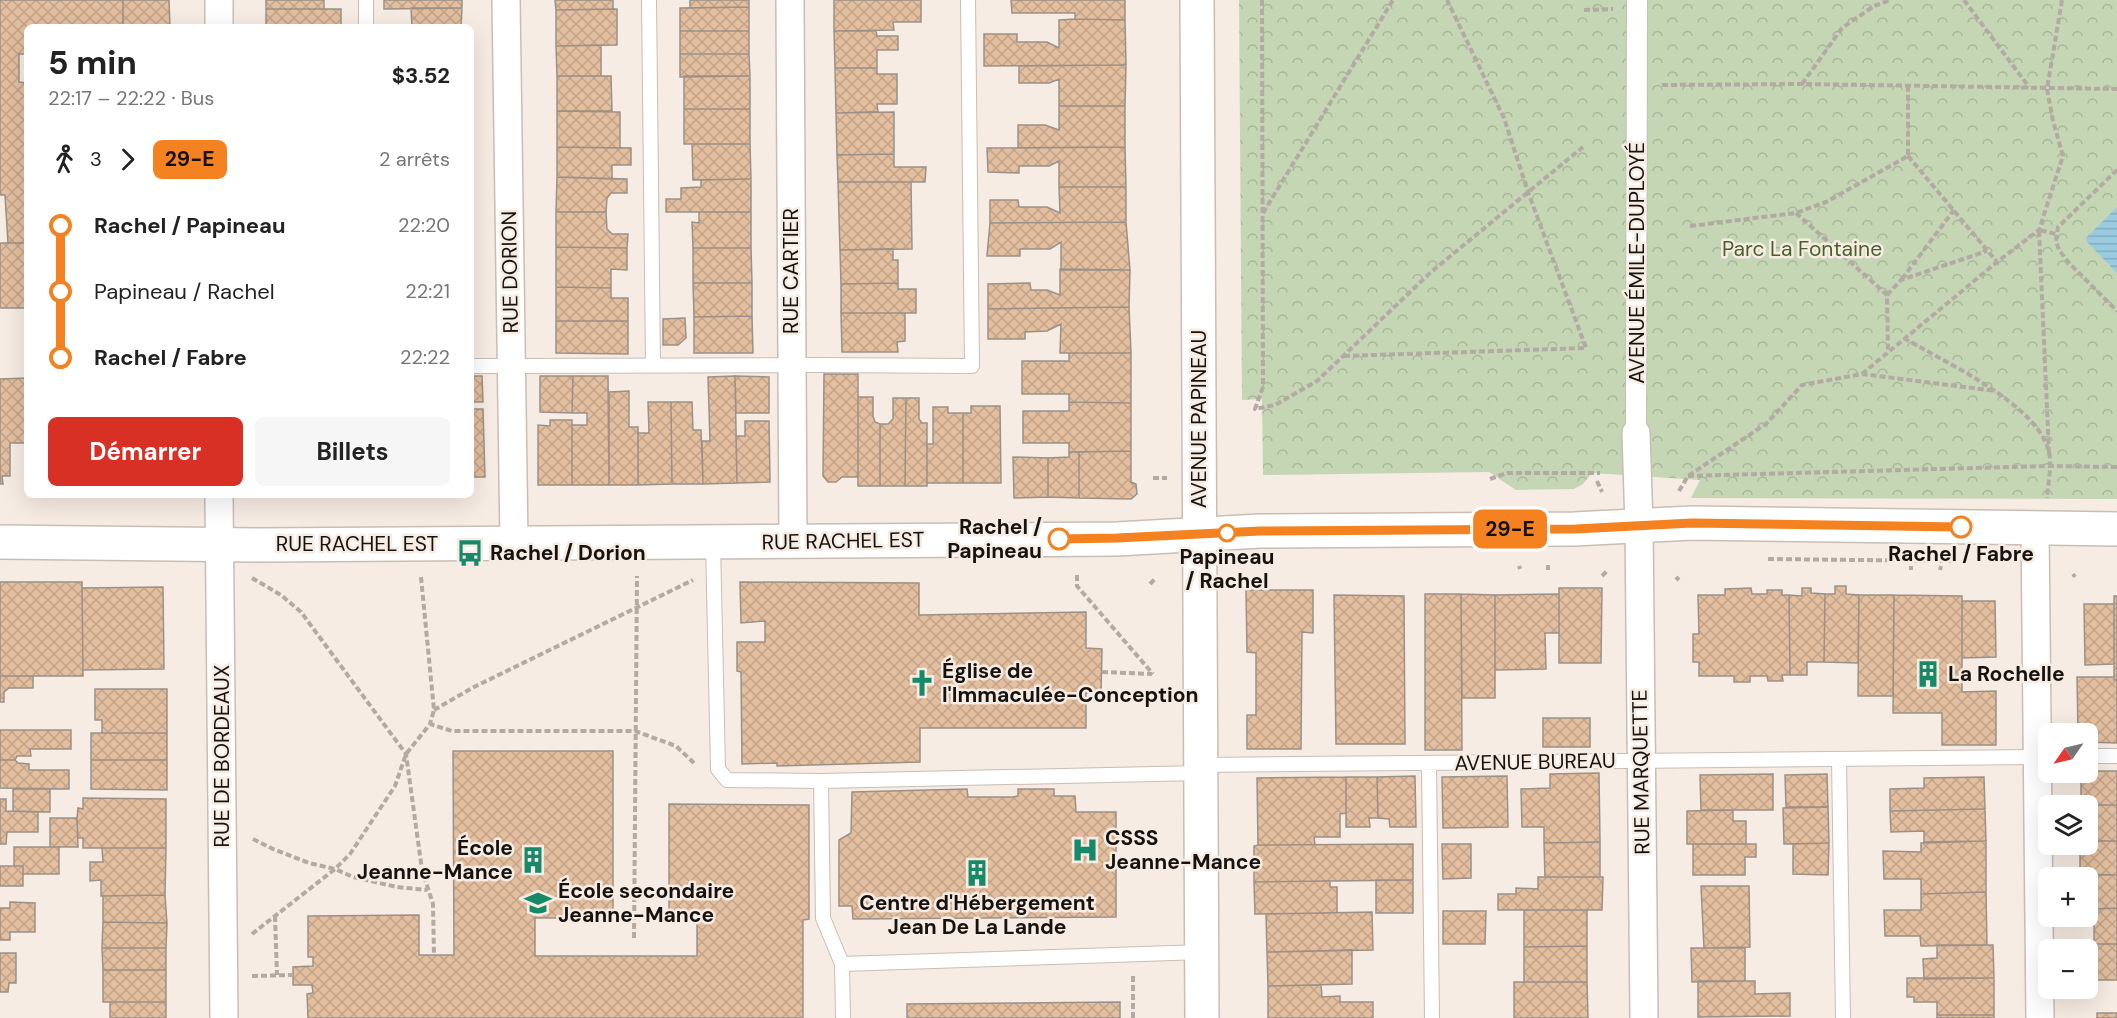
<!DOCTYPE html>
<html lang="fr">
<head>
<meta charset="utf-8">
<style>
	body { margin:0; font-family:"DM Sans",sans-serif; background:#f6f6f6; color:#222; height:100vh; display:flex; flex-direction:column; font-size:22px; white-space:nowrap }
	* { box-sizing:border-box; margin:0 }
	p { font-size:20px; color:#767676 }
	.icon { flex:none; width:33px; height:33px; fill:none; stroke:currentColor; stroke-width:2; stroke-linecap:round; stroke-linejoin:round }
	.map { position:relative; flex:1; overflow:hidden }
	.panel { position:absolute; left:24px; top:24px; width:450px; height:474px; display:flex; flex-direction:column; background:#fff; border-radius:9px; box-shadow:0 6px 24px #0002 }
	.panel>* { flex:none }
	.badge { padding:0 12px; border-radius:9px; font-size:21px; line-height:39px }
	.needle { width:39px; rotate:236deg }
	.buttons { position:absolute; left:2038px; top:723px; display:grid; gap:12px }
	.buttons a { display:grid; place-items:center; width:60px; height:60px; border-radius:9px; background:#fff; box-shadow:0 6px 24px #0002; font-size:30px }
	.map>.badge { position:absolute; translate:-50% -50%; box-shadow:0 0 0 3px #fff }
	.legs { display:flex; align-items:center; gap:9px; height:66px; padding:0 24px; font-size:20px }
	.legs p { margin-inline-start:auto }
	.headline { display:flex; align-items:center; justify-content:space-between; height:102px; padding:0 24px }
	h1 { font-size:33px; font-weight:700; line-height:45px }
	.cta { display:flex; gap:12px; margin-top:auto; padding:12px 24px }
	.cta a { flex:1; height:69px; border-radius:9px; background:#d93025; color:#fff; font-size:24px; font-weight:700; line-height:69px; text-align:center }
	.cta a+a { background:#f6f6f6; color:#222 }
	ul { padding:0 24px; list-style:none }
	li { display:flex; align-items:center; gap:21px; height:66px; font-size:22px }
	li i { display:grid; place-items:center; width:9px; height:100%; margin:0 8px; background:currentColor }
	li i::after { content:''; width:15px; height:15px; margin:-8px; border:4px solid; border-radius:50%; background:#fff }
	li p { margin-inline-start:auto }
	li:first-child i { background:linear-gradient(#0000 50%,currentColor 0) }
	li:last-child i { background:linear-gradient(currentColor 50%,#0000 0) }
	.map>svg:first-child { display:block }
	.park { fill:url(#park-crowns) }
	.water { fill:url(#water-rules) }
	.building { fill:url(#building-cross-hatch); stroke:#9b9189; stroke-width:1.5 }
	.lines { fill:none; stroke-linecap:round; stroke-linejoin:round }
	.service-casing { stroke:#c8beb5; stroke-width:16 }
	.pedestrian-casing { stroke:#c8beb5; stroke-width:22 }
	.minor-casing { stroke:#c8beb5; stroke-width:30 }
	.secondary-casing { stroke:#c8beb5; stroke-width:36 }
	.path { stroke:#b3aaa3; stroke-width:4; stroke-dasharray:6 3; stroke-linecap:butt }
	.service { stroke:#fff; stroke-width:14 }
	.pedestrian { stroke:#fff; stroke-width:20 }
	.minor { stroke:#fff; stroke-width:27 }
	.secondary { stroke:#fff; stroke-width:33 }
	.line-1-casing { stroke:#fff; stroke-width:14 }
	.line-1 { stroke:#f58220; stroke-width:9 }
	.stop-1-dot { fill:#fff; stroke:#f58220; stroke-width:3 }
	.labels { text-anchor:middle; stroke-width:5; stroke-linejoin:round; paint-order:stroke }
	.park-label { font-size:21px; fill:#476128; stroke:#f7ece3 }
	.street-label { font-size:21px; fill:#16120f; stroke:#f7ece3 }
	.stop-label { font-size:21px; font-weight:bold; fill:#16120f; stroke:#f7ece3 }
	.poi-label { font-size:21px; font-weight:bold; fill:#16120f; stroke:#f7ece3; text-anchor:start }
</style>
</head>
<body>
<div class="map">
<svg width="2117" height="1018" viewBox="0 0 2117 1018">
	<defs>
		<pattern id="park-crowns" width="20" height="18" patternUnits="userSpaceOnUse" patternTransform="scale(1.5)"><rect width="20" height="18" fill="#c4d6b3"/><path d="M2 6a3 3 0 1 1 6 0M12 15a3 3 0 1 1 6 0" fill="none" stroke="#a8b799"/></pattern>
		<pattern id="water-rules" width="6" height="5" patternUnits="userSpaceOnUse" patternTransform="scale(1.5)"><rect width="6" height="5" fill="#9acbe1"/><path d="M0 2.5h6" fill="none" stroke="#84adc0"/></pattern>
		<pattern id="building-cross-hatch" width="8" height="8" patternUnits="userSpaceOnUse" patternTransform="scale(1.5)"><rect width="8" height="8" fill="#e3bf9f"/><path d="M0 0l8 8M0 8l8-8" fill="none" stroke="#c2a388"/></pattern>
	</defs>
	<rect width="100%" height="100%" fill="#f7ece3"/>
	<!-- park -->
	<path class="park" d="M1239 0H2117V499L1691 498 1700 480 1592 473 1583 484 1574 489 1516 490 1489 472 1263 475 1262 399 1242 400Z"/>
	<!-- water -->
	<path class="water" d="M2117 207V273L2087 242 2086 238Z"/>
	<!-- building -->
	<path class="building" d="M0 0H123V27H27V54H19V82L27 83V243H8L5 195H0Z
		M123 0H169L170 27H123Z
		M266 0H324V9H266Z
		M384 0H462V8L384 9Z
		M555 0H613V9L556 10Z
		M690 0H749V7L690 8Z
		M834 0H921V22H893L894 30 834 31Z
		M1011 0H1125V20L1075 19V13H1012Z
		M749 7V31H680V8Z
		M411 8H462L461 27H412Z
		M266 9H341V27H266Z
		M617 9V45L556 46V10Z
		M1075 19 1125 20 1126 65 984 66V34H1017V42H1047L1059 48V20Z
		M680 31H749V54H680Z
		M834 31H876L877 36H898V50H877V68H835Z
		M601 45V76H557L556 46Z
		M680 54H749L750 76 680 77Z
		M1126 65 1125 106H1059V79L1049 83H1019V66Z
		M835 68H877V74H897V104H877L878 112 836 113Z
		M557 76H611L612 111H557Z
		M684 76H750V109H684Z
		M1059 106H1125V147L1018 148V125H1045L1059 130Z
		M684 109H750V144H684Z
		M557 111 620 112V148L557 147Z
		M894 112V154L837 155 836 113Z
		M692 144H750L751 179 693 180Z
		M557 147 631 148V165H612V179L557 177Z
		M1125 147 1126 187H1059V161L1049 166H1019V173L988 172 987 148Z
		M894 154V167H926L925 182H838L837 155Z
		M557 177 627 179V193H611L607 198 606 212H556Z
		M751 179V212H666V199H681V188L701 187V180Z
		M838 182H911L912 249 840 250Z
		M1059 187H1126V222L990 223V200H1018L1019 207H1047L1060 213Z
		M556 212H606L607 229 612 234H628L627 248 556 247Z
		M699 212H751V248H693L692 222 699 223Z
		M1126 222 1130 270H1061V242L1050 249H1020V256H987L990 223Z
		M0 243H27V308H0Z
		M556 247 627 248V270L611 269V288L556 287Z
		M693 248H751L752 283H693Z
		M893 249V260H898V283L841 284 840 250Z
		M1060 269 1130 270 1129 307 988 309V284L1030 283 1031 290H1047L1060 295Z
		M693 283H752V316L694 317Z
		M898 283V289H916V313H841V284Z
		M556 287 611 288V298H628V321H556Z
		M1129 307 1131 353H1060L1061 324 1047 331 1025 332V339H988V309Z
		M841 313H905V341L897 342 898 352H842Z
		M752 316 753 353H694V317Z
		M685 318 686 338 678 345H663V319Z
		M556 321H628V354L556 353Z
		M1069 353H1131V403L1069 402V394H1022V361H1069Z
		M824 374H858V477H842L836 482H828L823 476Z
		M471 376H482L483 402H471Z
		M540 376H573L572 413 540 412Z
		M573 376H608L609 485H572V425H587V413H572Z
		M735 376 737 483 703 484 702 441H710L708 377Z
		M735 376 769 377V413H736Z
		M27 378V443H10V476H2L3 484H0V379Z
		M629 391V427H638V485H609V392Z
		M858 397H873V416L875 422 880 424V486H858Z
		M893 398H906L905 486H880V424H888L893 419Z
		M906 398H919V419L922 423H927V486H905Z
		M648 402H671L672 484 638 485V433H649Z
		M671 402H692L693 430H701L703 484H672Z
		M1069 402 1131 403V451L1069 452V443H1023V411H1069Z
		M971 406H1000L1001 483H963V413H971Z
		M933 407H948V413H963V483H927V444H933Z
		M471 409H483L485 477H471Z
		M550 420H572V485H538V425L550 426Z
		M745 421H769L770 482 737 483 736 436H745Z
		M1131 451V482L1136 484 1137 494 1131 499 1079 498V452Z
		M1069 452H1079V498L1048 497V458L1069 457Z
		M1013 457 1048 458V497L1014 498Z
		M0 582H82L83 676H0Z
		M740 582 919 583V615L1086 612V648L1102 649 1101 694 1086 693V728H920V762L777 766V763L742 764 741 672 737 671V642H765V621L741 623Z
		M1835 586H1846V594L1859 595 1858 663 1824 662 1825 594H1835Z
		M163 587 164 669 83 670 82 588Z
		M1559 588H1602L1601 663H1559Z
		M1751 588 1752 594H1767V590H1782V595H1789L1790 675H1782L1783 681H1768L1767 676H1750V682H1734V676H1699V662H1693V634H1699L1698 595H1725V589Z
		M1802 588H1811V593L1825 594 1824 662H1807V675H1790L1789 595 1802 596Z
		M1246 590H1313V633L1302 632 1301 749H1247V715H1256V653L1247 652Z
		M1425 594H1461L1462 750H1425Z
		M1461 594 1495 595V698H1462Z
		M1559 594V633H1545L1546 669 1495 670V595Z
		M1334 595 1404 596 1405 744H1336Z
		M1859 595H1894L1893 696H1858Z
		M1894 595 1962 596V692L1996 691V745H1942V713H1893Z
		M2114 596H2117V680H2114Z
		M1962 601H1995L1996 657 1962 658Z
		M2084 604H2114V664L2085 665Z
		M0 676H33V688H9L4 692V702H0Z
		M2077 677H2114V680H2117V743L2088 742V734H2078Z
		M95 689H167V733H102V720H95Z
		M1543 718H1590V747H1543Z
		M0 730H71V749H30L31 756H17L15 760H0Z
		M91 733H167V760H91Z
		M453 751H613V918H535V956H697V918H669V804L809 805V919L803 920V1018H308L307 994 313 993 312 985H293V967L313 966V957H308V916L419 915V955H454Z
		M0 760H15L18 763 29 764V770H69V789L0 788Z
		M91 760H167V790L91 789Z
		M2088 771H2117V805H2081V772Z
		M1599 773 1600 842 1544 843V827H1522L1521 789 1550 788V774Z
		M1773 774V810H1701L1700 775Z
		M1827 774 1828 807H1786L1785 775Z
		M1415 776 1416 827H1390L1389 819 1378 818 1377 777Z
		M1507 776 1508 827 1443 828 1442 777Z
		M1346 777V813L1340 814V837H1314L1315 845H1258L1257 778Z
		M1346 777H1377L1378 818H1369L1370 827H1346Z
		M1984 777 1985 809 1890 811V789L1924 788V778Z
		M13 789H50V812L13 811Z
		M967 789 968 797H1013L1018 796V789H1054V796H1075L1076 812H1116V917L853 919 852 906H839V840L851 833 852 792Z
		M83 798 166 799V848H83V838H78L77 818 78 808 83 809Z
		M0 799H6V811L38 812V832H7L6 844H0Z
		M2081 805H2117V841H2088V806Z
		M1828 807 1829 843 1784 844 1783 808Z
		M1985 809 1986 841 1924 842V831L1891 832 1890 811Z
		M1733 810V821H1746V844H1687V811Z
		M50 818H77L78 847H50Z
		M1986 841V892L1921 894V879H1884L1883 851 1921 852V843Z
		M2088 841H2117V875L2080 874V844H2088Z
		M1600 842V877H1545L1544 843Z
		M1829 843 1828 875 1793 874V844Z
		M1413 844V880L1254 882V846L1258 845Z
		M1442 844H1471V878L1443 879Z
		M1693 844H1756V857H1745V875H1693Z
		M14 847H59V874H23V866H14Z
		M102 848H166L165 895 101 896V880L90 881V862H103Z
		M0 866H23V886H0Z
		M2088 875H2117V908L2094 909V893L2088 889Z
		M1538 877H1603L1602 910H1498V894H1516V888L1538 889Z
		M1376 880H1413V913H1376Z
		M1330 881V887H1337V913L1255 914 1254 882Z
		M1701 886H1749L1750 947 1704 948Z
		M1986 892 1987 945 1921 946 1920 936H1885L1884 910H1921V894Z
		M165 895 167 923 103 922V896Z
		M10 902 35 903V932H10V940H0V908H10Z
		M2117 908V944H2094V909Z
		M1524 910H1587V946L1524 947Z
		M1443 911H1486L1485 944H1443Z
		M1372 912 1373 950 1267 952 1266 914Z
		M103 922 167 923 166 948H102Z
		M2094 944H2117V980H2094Z
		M1937 945H1993L1994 978 1924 979 1923 959 1937 958Z
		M1587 946V982H1524V947Z
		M102 948H166V970H103Z
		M1691 948H1745V981L1692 982Z
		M1352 950V984L1268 986 1267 952Z
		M0 953H16V983H9L8 992H0Z
		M103 970H166V1002H103Z
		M1907 978H1994V1015H1937V1002H1914V997H1907Z
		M1698 981H1755V994L1790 993V1016L1698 1017Z
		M1514 982H1587L1588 1018H1514Z
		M1321 985 1322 997 1340 996V1002H1373V1018H1268V986Z
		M110 1002H166V1018H110Z
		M1120 1002V1018H907V1004Z
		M2097 1013H2117V1018H2097Z
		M1937 1015H1994V1018H1937Z"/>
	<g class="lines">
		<defs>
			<path id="service" d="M366 0V27
				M649 0 653 365
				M471 366 818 365 972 366 968 0
				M713 543 718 769 727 780 821 781 1201 773
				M2088 756H2117
				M1839 759 1843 1018
				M1429 763 1432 1018
				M1201 765 2041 757
				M821 781 823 918 842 964
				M843 1018 842 964 1202 952"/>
			<path id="pedestrian" d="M1636 433 1637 0"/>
			<path id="minor" d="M219 0V27
				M506 0 514 543
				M790 0 793 542
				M1636 433 1639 525 1644 1018
				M219 495 224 1018
				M2035 528 2040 1018"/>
			<path id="secondary" d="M1197 0 1202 1018
				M0 542 263 545 1117 539 1260 531 1574 529 1692 523 2117 529"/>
		</defs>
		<!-- service casing -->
		<use href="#service" class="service-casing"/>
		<!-- pedestrian casing -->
		<use href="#pedestrian" class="pedestrian-casing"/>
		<!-- minor casing -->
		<use href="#minor" class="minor-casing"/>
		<!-- secondary casing -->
		<use href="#secondary" class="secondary-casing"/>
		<!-- path -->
		<path class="path" d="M1262 0 1263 387 1255 409 1275 405 1317 381 1431 272 1583 147
			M1964 0 2029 87
			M1584 10 1613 9
			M1802 84 1842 28 1874 6 1890 0
			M1662 85 1802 84 2117 89
			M1908 156 1997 262
			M2117 170 2058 227 2056 241 2059 250 2069 263 2117 311
			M1263 213 1393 0
			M1796 213 1887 295 1888 351
			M1690 226 1796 213 1826 202 1908 156V87
			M1902 279 1954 210
			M1887 295 1901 280 1987 251
			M1904 338C1944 362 2038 404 2049 452 2052 466 2048 484 2047 498
			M1344 356 1586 348 1528 192 1504 118 1447 0
			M1862 374 1997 262 2039 230 2063 156 2053 121 2047 89 2062 0
			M2049 453 2039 230 2056 234
			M1688 476 2049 466 2117 467
			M1153 478H1167
			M1490 479 1507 473H1600
			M1597 481 1602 492
			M1679 491 1688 476 1766 424 1802 385 1862 374 1996 391
			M1768 559 1952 561
			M1519 566 1520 569
			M1548 570V565
			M1911 570V566
			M1940 570 1941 566
			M2073 574 2075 577
			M1077 575V586L1153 674
			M1602 576 1607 571
			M421 577 434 710 430 724
			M1236 577 1243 583
			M1676 577 1679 580
			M252 578 281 595 301 612 406 754 422 870 433 904 434 955
			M1150 584 1155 579
			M1102 672 1152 674
			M434 710 474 687 693 580
			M1116 837H1156
			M253 839 273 849 309 863 335 869 353 877 397 887 427 890
			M275 916 277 975
			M252 934 335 869 350 854 395 786 406 754 430 724 452 731H635L676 746 695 764
			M634 938 637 576
			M252 976 293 975
			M1133 976V1018"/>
		<!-- service -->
		<use href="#service" class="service"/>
		<!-- pedestrian -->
		<use href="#pedestrian" class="pedestrian"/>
		<!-- minor -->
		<use href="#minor" class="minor"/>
		<!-- secondary -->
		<use href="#secondary" class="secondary"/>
	</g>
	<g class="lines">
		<defs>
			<path id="line-1" d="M1059 539 1117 538 1260 531 1575 529 1692 523 1961 527"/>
		</defs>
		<!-- line-1 casing -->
		<use href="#line-1" class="line-1-casing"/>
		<!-- line-1 -->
		<use href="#line-1" class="line-1"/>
	</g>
	<!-- icons -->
	<defs>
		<symbol id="bus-bare" viewBox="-9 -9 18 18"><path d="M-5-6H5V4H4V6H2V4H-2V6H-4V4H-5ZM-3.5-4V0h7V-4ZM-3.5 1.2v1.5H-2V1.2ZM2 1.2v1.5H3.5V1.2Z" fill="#168969" stroke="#f7ece3" stroke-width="2.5" paint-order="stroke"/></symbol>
		<symbol id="building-bare" viewBox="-9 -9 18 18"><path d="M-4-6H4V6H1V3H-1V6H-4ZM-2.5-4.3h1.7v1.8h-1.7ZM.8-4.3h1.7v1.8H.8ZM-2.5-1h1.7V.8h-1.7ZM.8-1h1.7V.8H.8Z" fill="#168969" stroke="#f7ece3" stroke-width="2.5" paint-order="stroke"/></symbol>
		<symbol id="church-bare" viewBox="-9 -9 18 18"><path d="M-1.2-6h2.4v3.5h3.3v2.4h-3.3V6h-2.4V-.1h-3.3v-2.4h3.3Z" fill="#168969" stroke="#f7ece3" stroke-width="2.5" paint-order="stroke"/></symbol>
		<symbol id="hospital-bare" viewBox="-9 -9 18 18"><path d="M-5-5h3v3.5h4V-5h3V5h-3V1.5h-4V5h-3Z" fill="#168969" stroke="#f7ece3" stroke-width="2.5" paint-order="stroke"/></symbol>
		<symbol id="school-bare" viewBox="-9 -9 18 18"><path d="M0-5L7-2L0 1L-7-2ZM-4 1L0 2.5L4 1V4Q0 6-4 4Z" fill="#168969" stroke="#f7ece3" stroke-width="2.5" paint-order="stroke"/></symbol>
	</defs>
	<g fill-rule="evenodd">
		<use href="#bus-bare" x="451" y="534" width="38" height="38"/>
		<use href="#building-bare" x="1909" y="655" width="38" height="38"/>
		<use href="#church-bare" x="903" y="664" width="38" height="38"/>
		<use href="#hospital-bare" x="1066" y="831" width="38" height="38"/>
		<use href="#building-bare" x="514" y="841" width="38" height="38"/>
		<use href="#building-bare" x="958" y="854" width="38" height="38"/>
		<use href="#school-bare" x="519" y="884" width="38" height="38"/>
	</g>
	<!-- markers -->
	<g class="stop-1-dot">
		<circle cx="1961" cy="527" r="10"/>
		<circle cx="1227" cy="533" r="8"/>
		<circle cx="1059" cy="539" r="10"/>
	</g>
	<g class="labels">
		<!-- park labels -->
		<g class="park-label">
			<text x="1802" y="256">Parc La Fontaine</text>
		</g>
		<!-- street labels -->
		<g class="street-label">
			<text transform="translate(1637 263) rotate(-90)" y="7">AVENUE ÉMILE-DUPLOYÉ</text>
			<text transform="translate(791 271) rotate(-90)" y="7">RUE CARTIER</text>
			<text transform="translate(510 272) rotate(-91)" y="7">RUE DORION</text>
			<text transform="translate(1199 419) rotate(-90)" y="7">AVENUE PAPINEAU</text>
			<text transform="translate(843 541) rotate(-1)" y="7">RUE RACHEL EST</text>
			<text x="357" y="551">RUE RACHEL EST</text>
			<text transform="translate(222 756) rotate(-90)" y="7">RUE DE BORDEAUX</text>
			<text transform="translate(1535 762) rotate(-1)" y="7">AVENUE BUREAU</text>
			<text transform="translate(1641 772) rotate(-91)" y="7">RUE MARQUETTE</text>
		</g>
		<!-- stop labels -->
		<g class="stop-label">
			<text x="1042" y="534" text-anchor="end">Rachel /<tspan x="1042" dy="24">Papineau</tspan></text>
			<text x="1961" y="561">Rachel / Fabre</text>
			<text x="1227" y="564">Papineau<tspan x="1227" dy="24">/ Rachel</tspan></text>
		</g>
		<!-- poi labels -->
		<g class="poi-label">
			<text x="490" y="560">Rachel / Dorion</text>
			<text x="942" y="678">Église de<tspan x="942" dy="24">l'Immaculée-Conception</tspan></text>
			<text x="1948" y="681">La Rochelle</text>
			<text x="1105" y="845">CSSS<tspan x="1105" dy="24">Jeanne-Mance</tspan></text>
			<text x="513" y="855" text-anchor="end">École<tspan x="513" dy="24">Jeanne-Mance</tspan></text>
			<text x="558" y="898">École secondaire<tspan x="558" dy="24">Jeanne-Mance</tspan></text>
			<text x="977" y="910" text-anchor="middle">Centre d'Hébergement<tspan x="977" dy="24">Jean De La Lande</tspan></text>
		</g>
	</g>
</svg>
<div class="buttons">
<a><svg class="needle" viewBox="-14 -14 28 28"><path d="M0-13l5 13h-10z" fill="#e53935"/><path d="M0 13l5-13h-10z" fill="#767676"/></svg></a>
<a><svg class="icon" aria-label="layers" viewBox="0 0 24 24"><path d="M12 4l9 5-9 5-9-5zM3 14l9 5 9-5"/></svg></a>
<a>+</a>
<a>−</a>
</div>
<b class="badge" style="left:1510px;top:529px;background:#f58220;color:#111">29-E</b>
<section class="panel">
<div class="headline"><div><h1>5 min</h1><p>22:17 – 22:22 · Bus</p></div><b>$3.52</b></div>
<div class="legs"><svg class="icon" aria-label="walk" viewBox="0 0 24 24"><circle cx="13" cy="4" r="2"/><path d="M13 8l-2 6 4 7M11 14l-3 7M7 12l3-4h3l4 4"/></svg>3<svg class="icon" aria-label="forward" viewBox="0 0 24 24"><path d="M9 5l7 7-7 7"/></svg><b class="badge" style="background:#f58220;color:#111">29-E</b><p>2 arrêts</p></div>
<ul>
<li><i style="color:#f58220"></i><b>Rachel / Papineau</b><p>22:20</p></li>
<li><i style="color:#f58220"></i><span>Papineau / Rachel</span><p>22:21</p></li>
<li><i style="color:#f58220"></i><b>Rachel / Fabre</b><p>22:22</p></li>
</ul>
<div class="cta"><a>Démarrer</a><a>Billets</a></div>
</section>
</div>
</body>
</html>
